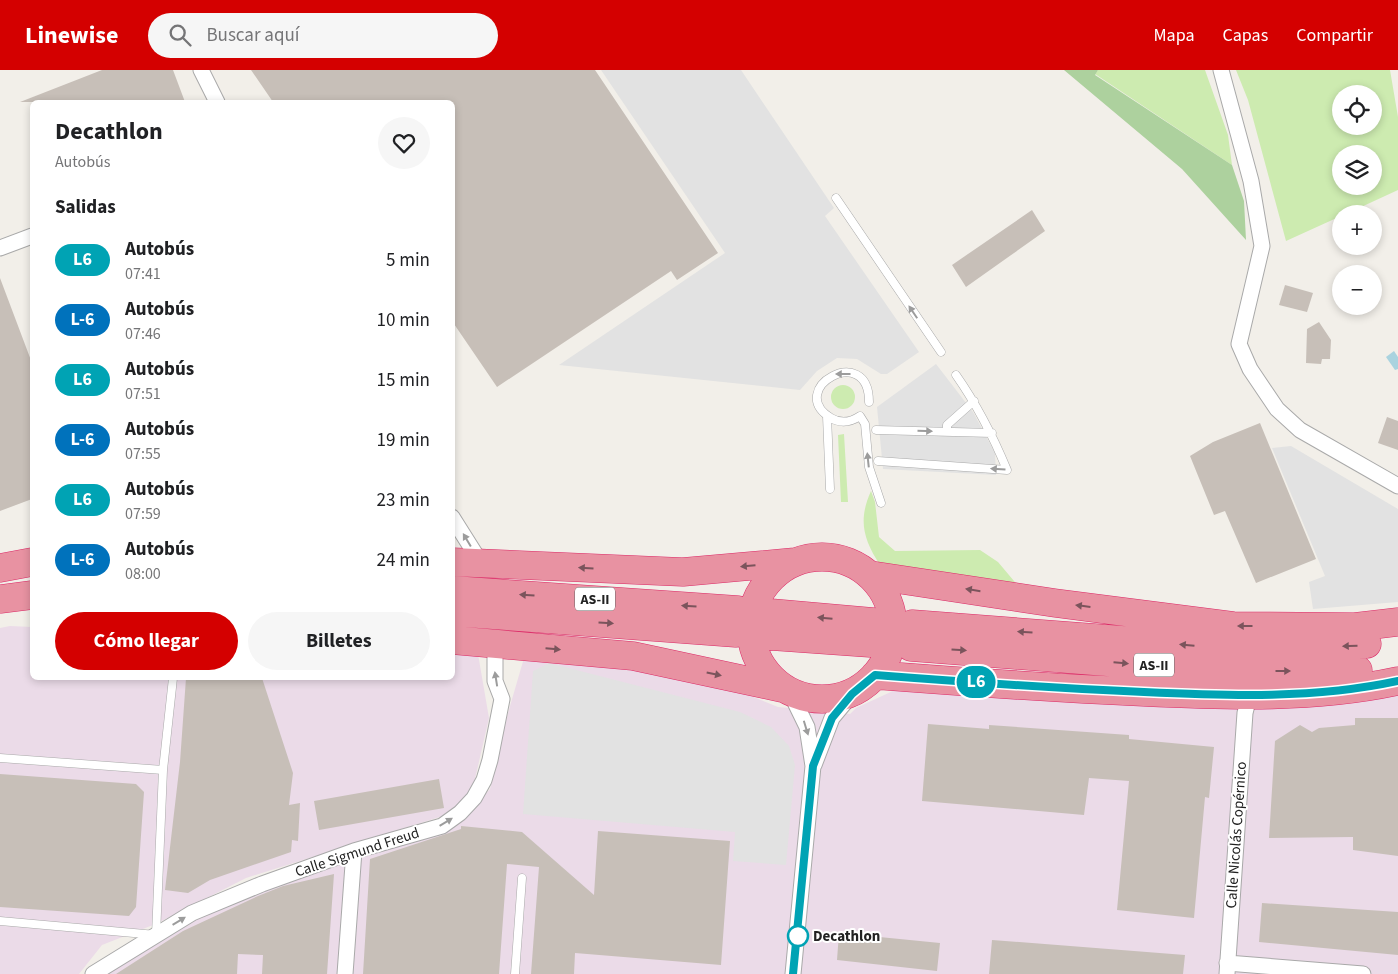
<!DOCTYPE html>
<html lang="es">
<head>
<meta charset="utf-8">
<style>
	body { margin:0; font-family:"Source Sans 3",sans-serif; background:#f6f6f6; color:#202124; height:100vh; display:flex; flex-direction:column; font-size:19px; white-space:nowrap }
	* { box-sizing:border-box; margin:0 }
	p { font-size:16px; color:#757577 }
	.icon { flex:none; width:28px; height:28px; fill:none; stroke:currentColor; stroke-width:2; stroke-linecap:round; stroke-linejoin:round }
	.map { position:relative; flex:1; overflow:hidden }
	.sheet { position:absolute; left:30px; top:30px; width:425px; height:580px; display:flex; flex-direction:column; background:#fff; border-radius:8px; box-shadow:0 2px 8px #0003 }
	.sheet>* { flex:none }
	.badge { padding:0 10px; border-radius:16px; font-size:18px; line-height:32px }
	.tools { position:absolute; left:1332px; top:15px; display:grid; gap:10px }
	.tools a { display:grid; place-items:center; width:50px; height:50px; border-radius:50%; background:#fff; box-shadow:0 2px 8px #0003; font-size:25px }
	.map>.badge { position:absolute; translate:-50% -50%; box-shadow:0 0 0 2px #fff }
	h2 { padding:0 25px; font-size:19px; line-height:45px }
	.round { display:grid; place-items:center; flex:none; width:52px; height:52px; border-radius:26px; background:#f6f6f6 }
	.headline { display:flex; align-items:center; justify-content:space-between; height:85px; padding:0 25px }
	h1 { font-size:24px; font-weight:700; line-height:38px }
	.action { display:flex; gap:10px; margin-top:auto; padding:10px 25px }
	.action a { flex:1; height:58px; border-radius:30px; background:#d40000; color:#fff; font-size:20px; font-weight:700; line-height:58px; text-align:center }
	.action a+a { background:#f6f6f6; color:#202124 }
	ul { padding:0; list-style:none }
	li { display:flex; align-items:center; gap:15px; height:60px; padding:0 25px }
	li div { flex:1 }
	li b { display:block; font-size:19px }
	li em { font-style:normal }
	li .badge { min-width:55px; font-weight:700; text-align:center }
	header { display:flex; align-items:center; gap:30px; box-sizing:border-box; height:70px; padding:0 25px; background:#d40000; color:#fff }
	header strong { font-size:24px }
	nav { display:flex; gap:28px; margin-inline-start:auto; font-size:18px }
	.search { width:350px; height:45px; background:#f6f6f6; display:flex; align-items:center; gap:12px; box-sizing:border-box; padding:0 18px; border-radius:28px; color:#757577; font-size:19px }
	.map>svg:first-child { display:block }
	.industrial { fill:#ebdbe8 }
	.grass { fill:#cdebb0; fill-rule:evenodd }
	.forest { fill:#add19e }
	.parking { fill:#e2e2e2 }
	.water { fill:#aad3df }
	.building { fill:#c7bfb8 }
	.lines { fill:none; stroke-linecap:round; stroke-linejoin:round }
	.highway-tunnel { stroke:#c8c6c1; stroke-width:28; stroke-dasharray:28 14; stroke-linecap:butt }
	.lane-casing { stroke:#a9a9a9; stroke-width:9 }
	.street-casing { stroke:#a9a9a9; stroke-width:17 }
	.highway-casing { stroke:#dc2a67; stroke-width:29 }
	.lane { stroke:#fff; stroke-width:8 }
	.street { stroke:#fff; stroke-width:15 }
	.highway { stroke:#e892a2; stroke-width:28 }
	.oneway { fill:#9c9c9c }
	.oneway2 { fill:#7b545c }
	.line-casing { stroke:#fff; stroke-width:11 }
	.line { stroke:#00a3b4; stroke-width:8 }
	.stop-dot { fill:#fff; stroke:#00a3b4; stroke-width:2.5 }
	.labels { text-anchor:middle; stroke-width:4; stroke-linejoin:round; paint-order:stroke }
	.shield { fill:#fff; stroke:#646464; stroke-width:1 }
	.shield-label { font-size:14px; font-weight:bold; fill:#222 }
	.street-label { font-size:15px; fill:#222; stroke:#fff }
	.stop-label { font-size:15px; font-weight:bold; fill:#222; stroke:#fff; text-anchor:start }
</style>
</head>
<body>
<header>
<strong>Linewise</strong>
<div class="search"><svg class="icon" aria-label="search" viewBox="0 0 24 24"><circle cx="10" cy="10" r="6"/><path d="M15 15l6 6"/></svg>Buscar aquí</div>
<nav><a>Mapa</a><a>Capas</a><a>Compartir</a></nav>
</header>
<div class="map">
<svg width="1398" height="904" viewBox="0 0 1398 904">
	<rect width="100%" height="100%" fill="#f2efe9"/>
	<!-- industrial -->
	<path class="industrial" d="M10 556 32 557V608H452L453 582 478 584 489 648 472 722 446 745 246 808 158 853 102 875 79 904H0V558Z
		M524 588 632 598 731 618 778 637 850 644 856 638 895 620 1398 616V904H108L184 853 283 811 450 759 490 719 506 650Z"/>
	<!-- grass -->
	<path class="grass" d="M1098 0H1205L1228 65 1232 95 1095 4Z
		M1236 0H1390L1398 47V120L1346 144H1341V146L1286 171 1248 30ZM1341 24H1374V56H1341ZM1341 84H1374V116H1341Z
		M831 327a12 12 0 1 1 24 0a12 12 0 1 1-24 0Z
		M844 364 848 432H841L838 365Z
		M871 421 875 432 879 467 895 481 980 480 998 492 1020 518 880 495C863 469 858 450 871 421Z"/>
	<!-- forest -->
	<path class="forest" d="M1064 0H1098L1095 5 1232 95 1244 131 1246 170 1182 99Z"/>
	<!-- parking -->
	<path class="parking" d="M601 0H741L834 138 825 146 919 282 887 304H881L857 289 837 288 817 301 800 320 559 295 725 183Z
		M936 294 973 342 995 383 996 405 883 399 877 337Z
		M1291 376 1398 439V532L1313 539 1309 512 1325 506 1272 378Z
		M549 593 740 642 771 657 789 676 795 695 786 795 733 791 735 762 523 744 533 601Z"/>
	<!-- water -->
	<path class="water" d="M1394 281 1398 287V299L1395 300 1386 287Z"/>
	<!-- building -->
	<path class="building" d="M102 0H173L185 32H20Z
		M251 0H595L718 183 677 210 671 201 497 317 452 251V32H273Z
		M1032 140 1045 161 966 217 952 195Z
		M0 208 32 293V429L0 441Z
		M1285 215 1313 223 1307 242 1279 235Z
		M1319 252 1331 270 1330 289H1322L1321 294 1306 293 1307 259Z
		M1387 347 1398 351V380L1378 373Z
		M1260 353 1316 489 1256 513 1225 441 1214 445 1190 386 1213 372Z
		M186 608H262L293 703 289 735 300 733 298 771 292 770 291 782 210 810 188 823 165 820 180 692Z
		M1355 648H1398V786L1353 780V767L1269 768 1275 671 1300 655 1312 662 1319 658 1355 655Z
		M928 654 989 659V655L1129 665V669L1214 677 1209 728 1205 727 1194 848 1117 840 1129 711 1089 708 1084 745 922 731Z
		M0 704 136 714 144 722 136 837 129 846 0 837Z
		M439 709 444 738 319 760 314 731Z
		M461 756 522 762 594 825 598 761 730 771 721 895 575 883 574 904H531L539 797 507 794 499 904H363L370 789 461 759Z
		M334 804 327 904H262L263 885 238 884 237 904H116L183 861 258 826 283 816Z
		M1262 833 1398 842V885L1259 872Z
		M839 863 940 873 937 901 837 890Z
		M992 870 1185 885 1183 904H989Z"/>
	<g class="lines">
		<!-- highway-tunnel -->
		<path class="highway-tunnel" d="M873 552 912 554
			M736 563 771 566
			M870 573 911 577"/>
		<defs>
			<path id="lane" d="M836 128 941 282
				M869 332C869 271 784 319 831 348 841 354 851 352 860 346L865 354 869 397 881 433
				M827 346 830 419
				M876 360 992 363
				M947 362V355L974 331
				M878 391 1007 400C993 366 977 335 956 305
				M0 688 163 700
				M0 851 156 865 163 700 173 608
				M515 904 522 808"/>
			<path id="street" d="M201 0 217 32
				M1221 0 1251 111 1262 176 1239 274 1250 299 1277 339 1300 360 1398 416
				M0 178 32 166
				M452 447 481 493
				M790 622 807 657 813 696 793 904
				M814 695 832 648 852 624
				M1227 893 1363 904
				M93 904 192 843 262 814 354 781 442 756 460 743 474 728 484 710 490 690 502 629 495 611V587L498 574
				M345 904 354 781
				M1227 904 1245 643 1249 627"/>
			<path id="highway" d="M751 558a71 71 0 1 1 142 0a71 71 0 1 1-142 0Z
				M452 492 683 502 795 492
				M0 498 32 492
				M870 505 1055 533 1233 556 1355 557 1398 552
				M452 520 738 540
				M0 529 32 525
				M452 542 736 563
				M771 543 873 552
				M912 554 1227 578 1367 574
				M771 566 870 573
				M452 570 633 586 782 618
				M911 577 1223 601 1358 600
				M875 605C965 612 1054 618 1144 622 1229 626 1315 629 1398 611"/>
		</defs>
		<!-- lane casing -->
		<use href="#lane" class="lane-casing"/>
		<!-- street casing -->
		<use href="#street" class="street-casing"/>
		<!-- highway casing -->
		<use href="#highway" class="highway-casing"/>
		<!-- lane -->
		<use href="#lane" class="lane"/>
		<!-- street -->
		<use href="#street" class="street"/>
		<!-- highway -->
		<use href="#highway" class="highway"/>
	</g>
	<!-- one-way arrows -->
	<defs><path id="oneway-solid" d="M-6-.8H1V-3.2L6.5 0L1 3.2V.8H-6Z" transform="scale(1.25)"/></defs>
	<g class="oneway">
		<use href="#oneway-solid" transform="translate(913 242) rotate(-124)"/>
		<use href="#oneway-solid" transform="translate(843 304) rotate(-180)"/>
		<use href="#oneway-solid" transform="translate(925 361) rotate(2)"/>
		<use href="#oneway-solid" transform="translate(868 390) rotate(-96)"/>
		<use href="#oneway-solid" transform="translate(998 399) rotate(-176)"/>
		<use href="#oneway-solid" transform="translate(467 470) rotate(-121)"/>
		<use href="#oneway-solid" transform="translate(496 609) rotate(-99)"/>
		<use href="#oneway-solid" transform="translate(806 658) rotate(73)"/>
		<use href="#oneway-solid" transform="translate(446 752) rotate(-31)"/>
		<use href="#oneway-solid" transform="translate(179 851) rotate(-31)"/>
	</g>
	<g class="oneway2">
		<use href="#oneway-solid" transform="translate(748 496) rotate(175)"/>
		<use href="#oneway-solid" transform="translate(586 498) rotate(-177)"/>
		<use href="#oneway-solid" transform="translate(973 520) rotate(-171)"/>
		<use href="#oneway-solid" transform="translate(527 525) rotate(-176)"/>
		<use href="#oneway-solid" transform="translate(689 536) rotate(-176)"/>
		<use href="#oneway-solid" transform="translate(1083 536) rotate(-173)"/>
		<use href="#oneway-solid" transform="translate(825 548) rotate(-175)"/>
		<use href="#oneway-solid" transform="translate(606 553) rotate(4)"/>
		<use href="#oneway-solid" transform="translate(1245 556) rotate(-180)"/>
		<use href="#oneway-solid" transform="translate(1025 562) rotate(-176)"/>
		<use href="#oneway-solid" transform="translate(1187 575) rotate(-175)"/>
		<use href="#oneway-solid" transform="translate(1350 576) rotate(178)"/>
		<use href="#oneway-solid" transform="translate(553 579) rotate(5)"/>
		<use href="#oneway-solid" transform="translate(959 580) rotate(4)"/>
		<use href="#oneway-solid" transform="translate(1121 593) rotate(5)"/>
		<use href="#oneway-solid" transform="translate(1283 601)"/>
		<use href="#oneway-solid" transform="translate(714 604) rotate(12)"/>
	</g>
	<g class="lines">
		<defs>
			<path id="line" d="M793 904 813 696 832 648 852 624 875 605C965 612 1054 618 1144 622 1229 626 1315 629 1398 611"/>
		</defs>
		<!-- line casing -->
		<use href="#line" class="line-casing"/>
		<!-- line -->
		<use href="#line" class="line"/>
	</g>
	<!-- markers -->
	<circle class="stop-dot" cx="798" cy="866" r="10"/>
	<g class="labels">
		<!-- shield labels -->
		<g class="shield">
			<rect x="575" y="517.5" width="40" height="23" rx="4"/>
			<rect x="1134" y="583.5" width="40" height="23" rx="4"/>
		</g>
		<g class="shield-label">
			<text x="595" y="534">AS-II</text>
			<text x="1154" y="600">AS-II</text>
		</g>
		<!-- street labels -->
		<g class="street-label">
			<text transform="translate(1236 765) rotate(-86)" y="5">Calle Nicolás Copérnico</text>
			<text transform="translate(357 782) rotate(-18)" y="5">Calle Sigmund Freud</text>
		</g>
		<!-- stop labels -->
		<g class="stop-label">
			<text x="813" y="871">Decathlon</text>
		</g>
	</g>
</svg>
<div class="tools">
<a><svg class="icon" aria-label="locate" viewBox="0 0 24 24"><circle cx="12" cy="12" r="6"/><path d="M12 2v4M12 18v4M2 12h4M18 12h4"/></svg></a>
<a><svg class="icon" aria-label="layers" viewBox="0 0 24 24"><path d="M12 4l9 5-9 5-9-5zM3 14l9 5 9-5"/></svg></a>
<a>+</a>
<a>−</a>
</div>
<b class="badge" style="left:976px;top:612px;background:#00a3b4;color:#fff">L6</b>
<section class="sheet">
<div class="headline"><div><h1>Decathlon</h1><p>Autobús</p></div><a class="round"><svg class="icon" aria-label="heart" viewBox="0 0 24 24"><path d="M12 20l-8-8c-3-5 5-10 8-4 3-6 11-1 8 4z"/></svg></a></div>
<h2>Salidas</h2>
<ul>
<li><span class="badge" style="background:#00a3b4;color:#fff">L6</span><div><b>Autobús</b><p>07:41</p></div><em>5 min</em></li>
<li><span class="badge" style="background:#0072bc;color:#fff">L-6</span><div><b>Autobús</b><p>07:46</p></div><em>10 min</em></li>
<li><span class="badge" style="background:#00a3b4;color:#fff">L6</span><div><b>Autobús</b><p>07:51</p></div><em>15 min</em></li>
<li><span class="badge" style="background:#0072bc;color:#fff">L-6</span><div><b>Autobús</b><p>07:55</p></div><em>19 min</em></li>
<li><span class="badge" style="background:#00a3b4;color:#fff">L6</span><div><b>Autobús</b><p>07:59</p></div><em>23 min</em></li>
<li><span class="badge" style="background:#0072bc;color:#fff">L-6</span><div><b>Autobús</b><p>08:00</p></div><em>24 min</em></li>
</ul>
<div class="action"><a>Cómo llegar</a><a>Billetes</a></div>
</section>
</div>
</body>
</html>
